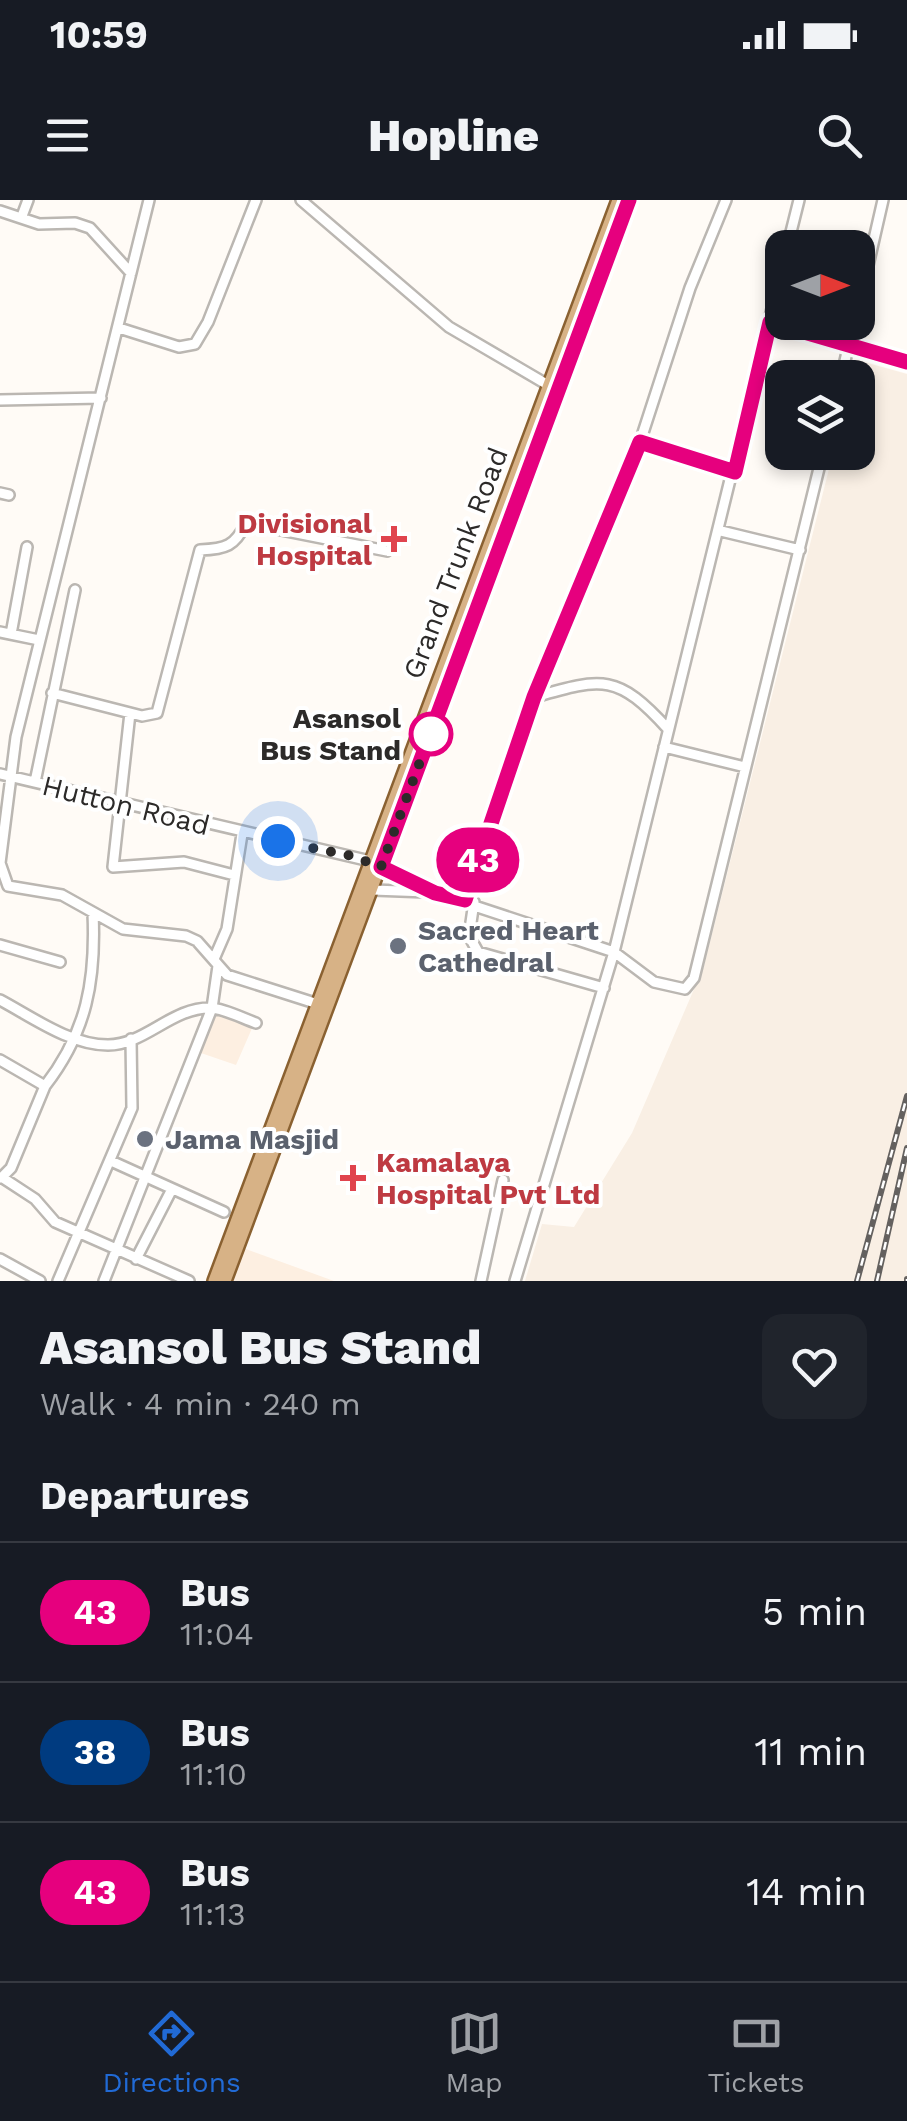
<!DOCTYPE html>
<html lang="en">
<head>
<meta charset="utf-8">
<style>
	body { margin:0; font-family:"Work Sans",sans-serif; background:#20242c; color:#f1f3f6; height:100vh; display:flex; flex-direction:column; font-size:38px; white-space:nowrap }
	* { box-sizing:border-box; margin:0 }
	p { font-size:32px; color:#9ea1a6 }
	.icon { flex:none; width:55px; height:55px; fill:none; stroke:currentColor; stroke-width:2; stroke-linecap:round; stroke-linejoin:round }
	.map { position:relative; height:1081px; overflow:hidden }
	.side { display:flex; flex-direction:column; background:#171b24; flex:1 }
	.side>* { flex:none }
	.badge { padding:0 20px; border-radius:32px; font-size:35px; line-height:65px }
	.needle { width:65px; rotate:90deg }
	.buttons { position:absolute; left:765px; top:30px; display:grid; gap:20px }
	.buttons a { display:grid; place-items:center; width:110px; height:110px; border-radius:20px; background:#171b24; box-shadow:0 5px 15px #0003; font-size:50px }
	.you { position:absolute; width:50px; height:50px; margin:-25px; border:8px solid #fff; border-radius:50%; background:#1a73e8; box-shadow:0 0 0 15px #1a73e833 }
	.map>.badge { position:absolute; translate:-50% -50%; box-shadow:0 0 0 5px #fff }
	h2 { padding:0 40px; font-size:38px; line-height:90px }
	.round { display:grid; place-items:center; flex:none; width:105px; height:105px; border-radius:20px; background:#20242c }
	.overview { display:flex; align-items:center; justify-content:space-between; height:170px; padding:0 40px }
	h1 { font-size:48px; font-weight:800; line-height:75px }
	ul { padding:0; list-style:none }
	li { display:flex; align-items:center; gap:30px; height:140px; padding:0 40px; border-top:2px solid #363941 }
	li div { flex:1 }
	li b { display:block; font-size:38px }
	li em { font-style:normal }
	li .badge { min-width:110px; font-weight:700; text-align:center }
	.status { display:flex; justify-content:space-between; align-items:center; height:70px; padding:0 50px; background:#171b24; direction:ltr }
	.status svg { height:28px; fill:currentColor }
	header { display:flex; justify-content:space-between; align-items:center; height:130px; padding:0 40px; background:#171b24; font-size:45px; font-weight:800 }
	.menu { display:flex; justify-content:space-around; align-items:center; height:140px; border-top:2px solid #363941; background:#171b24; font-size:28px; color:#9ea1a6 }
	.menu a { display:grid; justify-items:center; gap:5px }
	.menu .selected { color:#216ad5 }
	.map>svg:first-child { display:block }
	.built { fill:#f9efe4 }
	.education { fill:#fdefe1 }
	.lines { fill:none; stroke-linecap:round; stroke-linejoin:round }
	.minor-casing { stroke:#bbb7b2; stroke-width:14 }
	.major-casing { stroke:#8a6131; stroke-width:16 }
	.minor { stroke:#fff; stroke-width:9 }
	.major { stroke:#d7b286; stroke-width:11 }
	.rail-casing { stroke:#64615f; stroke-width:6 }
	.rail { stroke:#fff; stroke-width:2.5; stroke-dasharray:8; stroke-linecap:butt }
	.line-casing { stroke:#fff; stroke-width:22 }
	.line { stroke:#e6007e; stroke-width:15 }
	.walk { stroke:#2c2a29; stroke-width:10; stroke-dasharray:0 18 }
	.health-dot { fill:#e0444e; stroke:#fff; stroke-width:4 }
	.stop-dot { fill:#fff; stroke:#e6007e; stroke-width:5 }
	.worship-dot { fill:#6b7280; stroke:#fff; stroke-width:4 }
	.labels { text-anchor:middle; stroke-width:8; stroke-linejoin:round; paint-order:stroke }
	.health-label { font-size:28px; font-weight:bold; fill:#be3a42; stroke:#fff; text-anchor:end }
	.street-label { font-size:28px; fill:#2c2a29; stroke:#fff }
	.stop-label { font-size:28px; font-weight:bold; fill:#2c2a29; stroke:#fff; text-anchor:end }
	.worship-label { font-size:28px; font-weight:bold; fill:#5b616d; stroke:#fff; text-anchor:start }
</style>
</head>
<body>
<div class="status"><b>10:59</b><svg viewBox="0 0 49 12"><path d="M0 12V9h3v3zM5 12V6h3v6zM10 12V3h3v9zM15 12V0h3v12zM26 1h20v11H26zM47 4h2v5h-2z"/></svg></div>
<header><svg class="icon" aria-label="menu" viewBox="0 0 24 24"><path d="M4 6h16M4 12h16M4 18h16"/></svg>Hopline<svg class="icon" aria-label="search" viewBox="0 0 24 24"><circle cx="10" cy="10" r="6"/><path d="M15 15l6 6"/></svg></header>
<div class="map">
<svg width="907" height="1081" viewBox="0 0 907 1081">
	<rect width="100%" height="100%" fill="#fffbf6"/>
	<!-- built -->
	<path class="built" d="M857 160 907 174V1081H525L542 1024 574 1027 632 933 704 766 833 253 858 252V178L852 177Z"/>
	<!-- education -->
	<path class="education" d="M213 812 253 826 236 865 198 852Z
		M243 1048 334 1081H231Z"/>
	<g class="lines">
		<defs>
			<path id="minor" d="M301 0 449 127 548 185
				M0 11 39 24 75 23 90 28 131 73
				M22 16 28 0
				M787 48 799 0
				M858 109 883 0
				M770 122 907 163
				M119 128 179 147 195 144 208 122 256 0
				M841 178 854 122
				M0 200 101 198
				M640 242 735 272
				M0 293 9 295
				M721 331 800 350
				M0 432 39 440
				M11 434 27 347
				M52 493 142 516 157 513 200 350C226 349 235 346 246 323L387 351
				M535 497C603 477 618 474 668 529
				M130 513 113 667 184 662 234 675
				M664 547 745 567
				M0 574 370 661 435 693 614 752 654 782 685 789 694 778 823 252
				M35 582 75 390
				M0 663 16 537 149 0
				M0 663 8 686 62 695 123 729 186 736 197 741 227 775 318 804
				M373 690 427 692
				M465 700 535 497 640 242 690 88 726 0
				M474 702 469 736 478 752 604 788
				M0 745 60 762
				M214 759 227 729 242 634
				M0 800C32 817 70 845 108 845 145 845 172 807 211 808 225 809 242 818 256 823
				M0 860 45 886 11 968 1 978
				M45 886C87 832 96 780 93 713
				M111 961 224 1012
				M3 978 35 999 55 1022 189 1081
				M0 1059 40 1081
				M136 1059 172 989
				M58 1081 132 908 131 839
				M104 1081 212 808 218 766
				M481 1081 503 980
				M515 1081 614 752 782 68"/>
			<path id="major" d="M214 1081 618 0
				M225 1081 629 0"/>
		</defs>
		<!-- minor casing -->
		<use href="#minor" class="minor-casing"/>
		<!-- major casing -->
		<use href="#major" class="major-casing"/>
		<!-- minor -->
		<use href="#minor" class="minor"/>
		<!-- major -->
		<use href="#major" class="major"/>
		<defs>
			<path id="rail" d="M857 1081 907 896
				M877 1081 907 948
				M907 1081V1079"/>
		</defs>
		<!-- rail casing -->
		<use href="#rail" class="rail-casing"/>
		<!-- rail -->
		<use href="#rail" class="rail"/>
	</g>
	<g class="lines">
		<defs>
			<path id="line" d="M629 0 381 667 435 693 465 700 534 497 640 242 735 272 770 122 907 162"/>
		</defs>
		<!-- line casing -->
		<use href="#line" class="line-casing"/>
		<!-- line -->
		<use href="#line" class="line"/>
		<!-- walk -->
		<path class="walk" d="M278 641 352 656 381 667 434 524 431 534"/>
	</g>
	<!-- markers -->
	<g class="health-dot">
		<path d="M389 324h10v10h10v10h-10v10h-10v-10h-10v-10h10z"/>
		<path d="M348 963h10v10h10v10h-10v10h-10v-10h-10v-10h10z"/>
	</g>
	<circle class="stop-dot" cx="431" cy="534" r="20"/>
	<g class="worship-dot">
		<circle cx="398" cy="746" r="10"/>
		<circle cx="145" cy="939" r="10"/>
	</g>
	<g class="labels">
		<!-- health labels -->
		<g class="health-label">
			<text x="372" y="333">Divisional<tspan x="372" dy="32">Hospital</tspan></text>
			<text x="376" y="972" text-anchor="start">Kamalaya<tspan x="376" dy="32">Hospital Pvt Ltd</tspan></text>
		</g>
		<!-- street labels -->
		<g class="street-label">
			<text transform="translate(455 363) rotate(-69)" y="10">Grand Trunk Road</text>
			<text transform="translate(126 605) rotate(14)" y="10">Hutton Road</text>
		</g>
		<!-- stop labels -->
		<g class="stop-label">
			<text x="401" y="528">Asansol<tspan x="401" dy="32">Bus Stand</tspan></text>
		</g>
		<!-- worship labels -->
		<g class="worship-label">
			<text x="418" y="740">Sacred Heart<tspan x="418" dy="32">Cathedral</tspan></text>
			<text x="165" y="949">Jama Masjid</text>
		</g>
	</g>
</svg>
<div class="buttons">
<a><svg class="needle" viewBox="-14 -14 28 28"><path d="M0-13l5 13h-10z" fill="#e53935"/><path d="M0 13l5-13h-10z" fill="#9ea1a6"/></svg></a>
<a><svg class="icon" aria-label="layers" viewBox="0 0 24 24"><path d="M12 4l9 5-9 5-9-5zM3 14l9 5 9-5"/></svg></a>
</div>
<div class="you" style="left:278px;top:641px"></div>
<b class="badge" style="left:478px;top:660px;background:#e6007e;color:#fff">43</b>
</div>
<section class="side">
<div class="overview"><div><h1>Asansol Bus Stand</h1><p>Walk · 4 min · 240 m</p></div><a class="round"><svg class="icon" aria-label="heart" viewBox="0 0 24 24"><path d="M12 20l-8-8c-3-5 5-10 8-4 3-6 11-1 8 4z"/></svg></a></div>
<h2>Departures</h2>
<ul>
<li><span class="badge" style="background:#e6007e;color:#fff">43</span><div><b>Bus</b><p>11:04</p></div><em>5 min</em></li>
<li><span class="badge" style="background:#003b80;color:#fff">38</span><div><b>Bus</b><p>11:10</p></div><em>11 min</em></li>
<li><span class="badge" style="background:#e6007e;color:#fff">43</span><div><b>Bus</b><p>11:13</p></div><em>14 min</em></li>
</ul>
</section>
<nav class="menu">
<a class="selected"><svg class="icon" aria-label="directions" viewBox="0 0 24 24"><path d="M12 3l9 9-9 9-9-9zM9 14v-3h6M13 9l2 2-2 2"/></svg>Directions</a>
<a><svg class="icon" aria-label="map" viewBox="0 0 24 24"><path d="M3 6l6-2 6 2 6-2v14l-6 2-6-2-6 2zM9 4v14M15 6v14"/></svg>Map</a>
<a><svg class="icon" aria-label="tickets" viewBox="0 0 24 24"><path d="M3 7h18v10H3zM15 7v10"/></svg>Tickets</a>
</nav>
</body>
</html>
